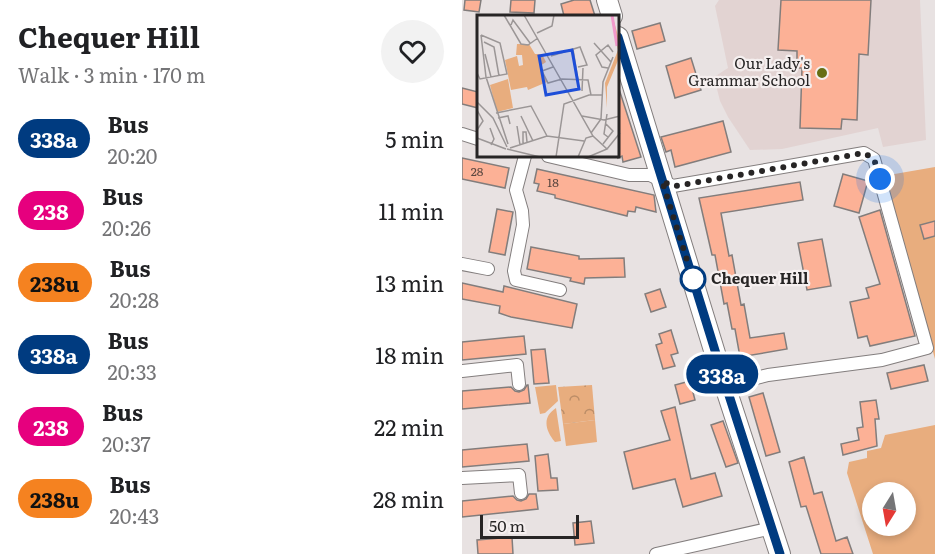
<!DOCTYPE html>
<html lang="en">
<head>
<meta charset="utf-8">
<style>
	body { margin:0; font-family:Literata,serif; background:#f2f2f2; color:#202124; height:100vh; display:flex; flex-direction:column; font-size:22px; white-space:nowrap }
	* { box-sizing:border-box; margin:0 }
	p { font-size:20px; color:#757577 }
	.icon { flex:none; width:33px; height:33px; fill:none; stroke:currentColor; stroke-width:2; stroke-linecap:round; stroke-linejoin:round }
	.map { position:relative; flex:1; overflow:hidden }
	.details { display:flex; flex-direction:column; background:#fff; width:462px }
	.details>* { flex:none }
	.badge { padding:0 12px; border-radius:20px; font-size:21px; line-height:39px }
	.needle { width:39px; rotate:191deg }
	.fabs { position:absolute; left:400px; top:482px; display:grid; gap:12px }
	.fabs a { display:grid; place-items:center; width:54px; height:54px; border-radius:50%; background:#fff; box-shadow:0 3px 9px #0003; font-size:30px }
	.scale { position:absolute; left:18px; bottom:15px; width:99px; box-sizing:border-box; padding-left:6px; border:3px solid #272525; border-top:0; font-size:16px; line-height:21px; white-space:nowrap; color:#272525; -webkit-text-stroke:4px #f5efef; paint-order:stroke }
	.you { position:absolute; width:30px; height:30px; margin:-15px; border:4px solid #fff; border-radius:50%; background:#1a73e8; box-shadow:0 0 0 9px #1a73e833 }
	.map>.badge { position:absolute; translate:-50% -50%; box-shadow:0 0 0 3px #fff }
	.round { display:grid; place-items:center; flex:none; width:63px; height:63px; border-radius:32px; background:#f2f2f2 }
	.overview { display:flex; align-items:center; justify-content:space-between; height:102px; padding:0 18px }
	h1 { font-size:28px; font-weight:700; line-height:45px }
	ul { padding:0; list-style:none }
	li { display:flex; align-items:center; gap:18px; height:72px; padding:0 18px }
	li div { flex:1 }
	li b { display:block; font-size:22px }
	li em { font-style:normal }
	li .badge { min-width:66px; font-weight:700; text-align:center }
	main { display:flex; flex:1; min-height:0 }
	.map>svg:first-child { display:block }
	.built { fill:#e2d3d2 }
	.grass { fill:#e8ad7e; fill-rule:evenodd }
	.park { fill:url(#park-crowns) }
	.building { fill:#fcb196; stroke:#827d7c; stroke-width:1.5 }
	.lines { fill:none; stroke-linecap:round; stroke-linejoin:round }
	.minor-casing { stroke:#837e7e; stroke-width:14 }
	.primary-casing { stroke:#837e7e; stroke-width:22 }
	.minor { stroke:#fff; stroke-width:12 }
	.primary { stroke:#fff; stroke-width:20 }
	.line-casing { stroke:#fff; stroke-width:14 }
	.line { stroke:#003b80; stroke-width:9 }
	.walk { stroke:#272525; stroke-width:6; stroke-dasharray:0 10.8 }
	.poi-dot { fill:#676e14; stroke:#f5efef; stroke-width:2 }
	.stop-dot { fill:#fff; stroke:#003b80; stroke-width:3 }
	.labels { text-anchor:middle; stroke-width:4.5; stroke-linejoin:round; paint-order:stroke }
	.number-label { font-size:12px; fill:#5c4841 }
	.poi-label { font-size:15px; fill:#272525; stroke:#f5efef; text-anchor:end }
	.stop-label { font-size:15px; font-weight:bold; fill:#272525; stroke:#f5efef; text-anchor:start }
	.inset-river { fill:none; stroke:#f199ca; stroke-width:3 }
	.inset-road { fill:none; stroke:#9b9696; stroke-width:1.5 }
	.view { fill:#1d4ed8; fill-opacity:0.15; stroke:#1d4ed8; stroke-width:3 }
	.inset-edge { fill:none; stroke:#272525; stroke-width:3 }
</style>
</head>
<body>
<main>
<section class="details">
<div class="overview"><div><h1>Chequer Hill</h1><p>Walk · 3 min · 170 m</p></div><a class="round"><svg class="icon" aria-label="heart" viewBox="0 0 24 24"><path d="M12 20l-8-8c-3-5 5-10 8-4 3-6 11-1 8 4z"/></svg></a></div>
<ul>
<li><span class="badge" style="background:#003b80;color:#fff">338a</span><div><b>Bus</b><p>20:20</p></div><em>5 min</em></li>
<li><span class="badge" style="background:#e6007e;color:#fff">238</span><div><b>Bus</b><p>20:26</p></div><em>11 min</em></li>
<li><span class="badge" style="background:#f58220;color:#111">238u</span><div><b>Bus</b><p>20:28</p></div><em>13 min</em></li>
<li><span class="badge" style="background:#003b80;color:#fff">338a</span><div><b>Bus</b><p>20:33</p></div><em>18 min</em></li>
<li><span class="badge" style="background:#e6007e;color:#fff">238</span><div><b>Bus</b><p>20:37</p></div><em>22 min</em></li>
<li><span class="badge" style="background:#f58220;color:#111">238u</span><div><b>Bus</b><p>20:43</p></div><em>28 min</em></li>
</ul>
</section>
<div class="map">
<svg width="473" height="554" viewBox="0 0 473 554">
	<defs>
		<pattern id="park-crowns" width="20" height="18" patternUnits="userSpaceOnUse" patternTransform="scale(1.5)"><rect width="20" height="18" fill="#e8ad7e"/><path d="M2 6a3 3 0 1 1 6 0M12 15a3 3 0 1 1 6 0" fill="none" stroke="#bc8d67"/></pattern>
	</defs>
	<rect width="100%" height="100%" fill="#e8e2e2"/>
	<!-- built -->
	<path class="built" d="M257 0H458L464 140 421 147 416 128 320 149 288 150 266 117 258 101 252 77 266 68 253 6Z"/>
	<!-- grass -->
	<path class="grass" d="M473 167V359L421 176Z
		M94 385 96 401 83 413 78 414 73 387Z
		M94 408 99 441 93 442C83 430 80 417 94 408Z
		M133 420 135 442 104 446 101 424Z
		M473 425V554H411L385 473 387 462 405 458V451L419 448 423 435ZM411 492H444V525H411Z"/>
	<!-- park -->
	<path class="park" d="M130 385 133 420 101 424 96 387Z"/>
	<!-- building -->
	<path class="building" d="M3 0H19L17 12 2 10Z
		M49 0H73L72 13 48 12Z
		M112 0H128L133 16H102L99 4Z
		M319 0H409L406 55 397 54 395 120 380 119 379 129 338 128 340 68H335V51L316 50Z
		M198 23 203 41 175 49 170 31Z
		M229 58 239 90 213 98 204 66Z
		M0 88 16 92V108L0 104Z
		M157 89 179 157 161 162 160 156 156 158Z
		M261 121 269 152 213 167 209 150 204 152 199 137Z
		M0 158 47 168 43 188 0 179Z
		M75 169 192 195 194 212 174 207 173 212 166 211 165 216 93 198V195L75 191 77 184 72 183Z
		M381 174 406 181 397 213 372 206Z
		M338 182 341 200 259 213 267 256 270 255 279 305 282 304 288 338 322 333 325 349 278 357 273 329H270L265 303 262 304 253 255H250L237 198Z
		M35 209 51 212 43 255 27 252Z
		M418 210 453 336 408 346 405 336 396 338 388 302 407 298 404 288 418 284 397 217Z
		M473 221V236L462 239 458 225Z
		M360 239 369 286 345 290 336 243Z
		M69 247 117 256V259L162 258 163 277 123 278 122 284 108 281 109 278 65 269Z
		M0 283 41 292 42 286 115 304 110 328 49 317 37 313 38 306 0 299Z
		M198 289 204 307 189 312 183 294Z
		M209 330 216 353 209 355 213 366 201 369 194 345 200 343 197 334Z
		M62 336 64 354 0 360V342Z
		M83 349 87 383 72 384 69 350Z
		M462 365 466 381 429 389 425 373Z
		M228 381 233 400 218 404 213 385Z
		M65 385H66L68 403 0 409V391L49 387 53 391 57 392 62 390Z
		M301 393 318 452 304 456 287 397Z
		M414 400 417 419H413L415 446 381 455 379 444 397 440 395 428 401 427 398 402Z
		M213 407 229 479 253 473 260 496 221 507 213 479 171 489 162 452 208 440 199 411Z
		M261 421 276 463 264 467 249 425Z
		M65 444 67 461 0 467V450Z
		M86 454 89 478H95L96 490 76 491 73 456Z
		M342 457 352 494 360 492 374 541 385 537 391 554H359L344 506 339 507 327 462Z
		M67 494H74L76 509 0 517V501L51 496 55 500 59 501 64 499Z
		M129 521 132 543 113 545 111 523Z
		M50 537 51 554H16L15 540Z"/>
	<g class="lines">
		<defs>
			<path id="minor" d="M0 134 16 139
				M63 156 54 190 60 211 61 225 52 271 54 280 98 290
				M86 156 167 175H188L211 186 402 153 412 159 465 348 420 360 306 375 263 386
				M0 264 26 269
				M0 371 55 365 57 384
				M0 478 57 475 59 493
				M194 554 310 528"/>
			<path id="primary" d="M145 0 150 16
				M156 37 263 386 318 554"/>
		</defs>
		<!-- minor casing -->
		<use href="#minor" class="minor-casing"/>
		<!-- primary casing -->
		<use href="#primary" class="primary-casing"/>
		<!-- minor -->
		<use href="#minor" class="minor"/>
		<!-- primary -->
		<use href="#primary" class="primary"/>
	</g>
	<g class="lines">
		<defs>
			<path id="line" d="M156 37 264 386 318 554"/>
		</defs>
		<!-- line casing -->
		<use href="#line" class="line-casing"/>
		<!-- line -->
		<use href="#line" class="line"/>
		<!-- walk -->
		<path class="walk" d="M231 279 200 181 211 186H214L402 153 412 159 418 179"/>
	</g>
	<!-- markers -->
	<circle class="poi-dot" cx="360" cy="73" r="6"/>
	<circle class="stop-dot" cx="231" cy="279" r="12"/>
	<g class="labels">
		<!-- number labels -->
		<g class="number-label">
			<text x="15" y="176">28</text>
			<text x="91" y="187">18</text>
		</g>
		<!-- poi labels -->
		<g class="poi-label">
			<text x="348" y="69">Our Lady's<tspan x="348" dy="17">Grammar School</tspan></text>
		</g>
		<!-- stop labels -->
		<g class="stop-label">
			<text x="249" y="284">Chequer Hill</text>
		</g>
	</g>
	<!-- overview -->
	<g transform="translate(15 15)">
		<rect width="142" height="142" fill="#e8e2e2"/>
		<path d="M135 0 142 24V43L130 72V93L128 68 141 35ZM40 29H52L58 39H65L69 47 63 51 70 67 51 75 50 72 34 75 28 45 40 41 42 51 46 50 45 40H39Z" fill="#e8ad7e"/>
		<path d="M31 64 36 93 20 97 13 70Z" fill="#e8ad7e"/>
		<path class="inset-river" d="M135 0 140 31"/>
		<path class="inset-road" d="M27 0 44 29 51 30 61 23M47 0 116 121 130 134 111 142M34 10 36 5 53 28M60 18 75 11 77 0M4 20 9 62 31 129M7 27 17 32 22 61M117 28 134 47M96 34 101 65M8 39 14 62M74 41 103 32 110 50 101 52M76 52 65 56 71 68 85 64 111 65 114 80M131 53 125 52 119 40 131 30 136 37M0 58 3 64 30 59 23 28 4 20M105 76 106 53M0 87 16 103 30 132M0 95 6 106 0 115M19 98 54 91 70 121M130 99 127 119 131 122M44 101 56 126M105 101 127 105 143 101M21 103 31 101 33 109M40 111 43 130M13 113 17 124 14 130M114 118 124 104 126 67 136 42M0 123 29 134M46 128V117H49L50 127M126 129 136 116 129 109M33 133 70 121 107 126M30 134 63 142M130 134 143 118M79 142 87 89 112 80H125M101 142 109 123 116 121"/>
		<path class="view" d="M95 35 102 74 69 80 62 41Z"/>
		<rect width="142" height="142" class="inset-edge"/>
	</g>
</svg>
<div class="fabs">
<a><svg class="needle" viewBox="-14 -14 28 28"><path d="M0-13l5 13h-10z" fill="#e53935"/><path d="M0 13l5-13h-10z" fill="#757577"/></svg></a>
</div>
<div class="scale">50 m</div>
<div class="you" style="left:418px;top:179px"></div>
<b class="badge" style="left:260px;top:374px;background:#003b80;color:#fff">338a</b>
</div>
</main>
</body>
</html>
